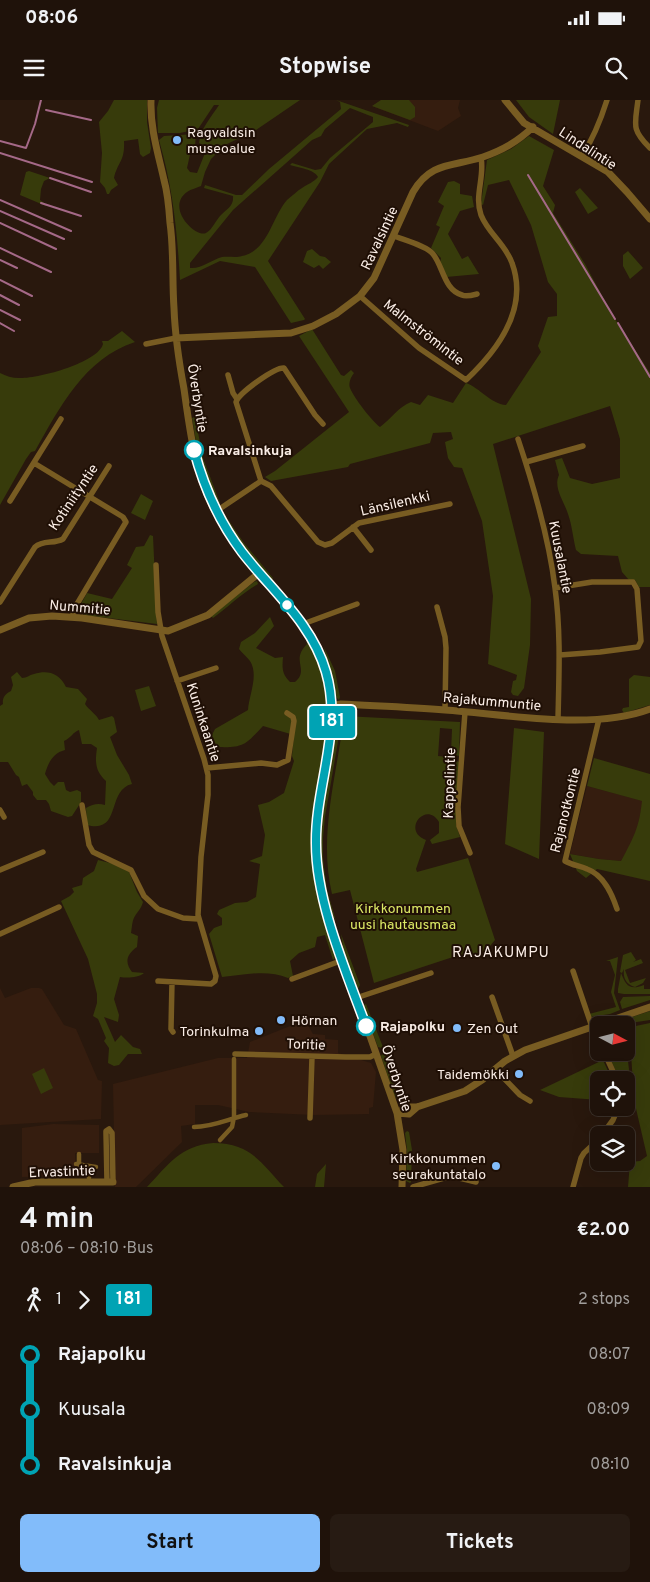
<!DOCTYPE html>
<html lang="en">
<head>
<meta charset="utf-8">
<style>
	body { margin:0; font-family:Overpass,sans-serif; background:#271b13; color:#f1f3f6; height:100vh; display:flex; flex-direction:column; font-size:19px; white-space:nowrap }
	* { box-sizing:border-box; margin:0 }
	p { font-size:16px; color:#a19e9c }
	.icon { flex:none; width:28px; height:28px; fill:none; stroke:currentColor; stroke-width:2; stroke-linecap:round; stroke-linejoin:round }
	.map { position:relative; height:1087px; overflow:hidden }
	.details { display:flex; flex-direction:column; background:#1f120a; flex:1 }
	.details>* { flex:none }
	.badge { padding:0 10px; border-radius:4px; font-size:18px; line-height:32px }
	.needle { width:32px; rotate:97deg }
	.fabs { position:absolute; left:590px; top:916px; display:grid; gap:10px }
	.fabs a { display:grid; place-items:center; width:45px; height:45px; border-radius:8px; background:#1f120a; box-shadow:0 5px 20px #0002,0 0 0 1px #3c322b; font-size:25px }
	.map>.badge { position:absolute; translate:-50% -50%; box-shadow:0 0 0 2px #fff }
	.legs { display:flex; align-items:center; gap:8px; height:55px; padding:0 20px; font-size:16px }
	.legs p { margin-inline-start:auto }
	.head { display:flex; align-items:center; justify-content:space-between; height:85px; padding:0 20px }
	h1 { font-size:28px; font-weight:700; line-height:38px }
	.button { display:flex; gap:10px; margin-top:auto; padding:10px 20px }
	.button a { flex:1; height:58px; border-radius:8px; background:#82bcfa; color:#111; font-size:20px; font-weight:700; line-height:58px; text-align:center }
	.button a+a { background:#271b13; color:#f1f3f6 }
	ul { padding:0 20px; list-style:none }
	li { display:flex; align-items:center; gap:18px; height:55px; font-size:19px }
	li i { display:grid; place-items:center; width:8px; height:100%; margin:0 6px; background:currentColor }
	li i::after { content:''; width:12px; height:12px; margin:-6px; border:4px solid; border-radius:50%; background:#1f120a }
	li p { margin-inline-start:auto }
	li:first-child i { background:linear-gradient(#0000 50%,currentColor 0) }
	li:last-child i { background:linear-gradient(currentColor 50%,#0000 0) }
	.status { display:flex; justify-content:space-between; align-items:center; height:35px; padding:0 25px; background:#1f120a; direction:ltr }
	.status svg { height:14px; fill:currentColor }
	header { display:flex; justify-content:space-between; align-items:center; height:65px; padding:0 20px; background:#1f120a; font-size:22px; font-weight:700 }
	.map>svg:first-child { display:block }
	.built { fill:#351d0f }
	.green { fill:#373b0b; fill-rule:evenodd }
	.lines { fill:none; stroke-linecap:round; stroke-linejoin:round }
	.stream { stroke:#a56988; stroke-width:2 }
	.pedestrian { stroke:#785c22; stroke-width:4.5 }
	.minor { stroke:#785c22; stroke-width:5.5 }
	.tertiary { stroke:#785c22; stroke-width:7 }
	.line-1-casing { stroke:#fff; stroke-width:11 }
	.line-1 { stroke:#00a3b4; stroke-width:8 }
	.poi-dot { fill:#82bcfa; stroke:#1f0f05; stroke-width:2 }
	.stop-1-dot { fill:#fff; stroke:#00a3b4; stroke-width:2.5 }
	.labels { text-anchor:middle; stroke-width:4; stroke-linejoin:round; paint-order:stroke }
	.poi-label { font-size:14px; fill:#faede6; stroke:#1f0f05; text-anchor:start }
	.street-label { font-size:14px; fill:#faede6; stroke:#1f0f05 }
	.stop-label { font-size:14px; font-weight:bold; fill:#faede6; stroke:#1f0f05; text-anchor:start }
	.park-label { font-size:14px; fill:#dce966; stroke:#1f0f05 }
	.neighbourhood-label { font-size:15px; letter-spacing:1px; fill:#faede6; stroke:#1f0f05 }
</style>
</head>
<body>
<div class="status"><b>08:06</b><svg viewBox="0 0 49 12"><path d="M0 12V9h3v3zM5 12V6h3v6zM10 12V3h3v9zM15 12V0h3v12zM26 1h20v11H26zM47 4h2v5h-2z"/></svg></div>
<header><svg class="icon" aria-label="menu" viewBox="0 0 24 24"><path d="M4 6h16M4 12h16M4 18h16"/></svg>Stopwise<svg class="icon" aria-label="search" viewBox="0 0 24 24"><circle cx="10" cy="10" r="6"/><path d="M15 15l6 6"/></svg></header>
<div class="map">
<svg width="650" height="1087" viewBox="0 0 650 1087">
	<rect width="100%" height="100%" fill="#29180d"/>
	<!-- built -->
	<path class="built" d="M381 0H460L458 8 461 16 438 31 372 6Z
		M587 686 643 701 636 735 621 761 599 759 570 754Z
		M0 888 5 898 31 888H39L42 889 64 925 76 929 98 980 102 981 101 1019 0 1025Z
		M305 920 313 934 325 935V939L338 940V953L371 963 376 972 373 1007 369 1008V1014L314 1015 249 1012 218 1005H195V1024L181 1026 182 1042 136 1087H115L113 984 218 958H247L250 942Z
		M53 1024 99 1025V1053H75L76 1076 22 1077V1028Z"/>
	<!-- green -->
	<path class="green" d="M114 0H147V22L151 48 150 53 143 57 140 54 138 39 124 41C125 62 118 61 114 78L118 85 111 90 109 94H107L105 88 100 82 102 53 99 22 108 11Z
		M159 0H300L256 30 225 45 211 59 205 72 201 86C197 88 191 89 187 92 165 108 196 138 206 133 212 130 216 120 221 115 227 109 234 106 233 96L204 88 205 85 236 95H242L269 69 341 9 340 2 336 0 409 25 408 27 397 23 367 29 329 64 320 82 268 161 305 219 304 220 291 223 255 167 220 161 180 180C177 129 173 89 159 40L164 36 196 34 195 46 191 50 187 68 190 72 197 73 205 53V46L199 43C200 29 212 16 219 5H214L198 29 180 33H158L157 8ZM350 8 373 17V22L330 58 321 69 315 70 292 63 290 65C299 68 314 69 318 77 314 82 308 84 302 88 297 91 292 96 287 100 272 117 268 151 242 156 236 158 229 156 222 157 211 160 202 169 190 168V163L233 110 312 40 321 36 325 29Z
		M381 0H409L415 7V17L410 20 372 6Z
		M516 0H560L553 34 529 17Z
		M529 36 554 50 543 86 555 105 553 113 585 164 613 216 650 273V487H639L635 480H629L622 472 618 456 581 454 576 450C573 438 572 425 568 414 564 401 553 388 559 375L555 360 562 358 570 378 592 384 620 378V339L610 306 493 344 531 499 530 545 524 588 518 596 513 595 511 592 513 581 516 580 517 575 488 564 493 496 482 421 462 368 454 367 448 358 445 342 453 339 451 332 433 333 430 343 350 364 348 367 271 381 265 377 275 371 349 312 299 236 312 229 341 275 344 276 351 270 354 273C351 277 348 283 350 288 354 298 372 321 380 327 391 319 398 307 411 302L420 305 428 295 453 303 466 283C480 288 491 304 506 305L541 252 538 246 548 217 557 216V194L548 182 531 125 509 80 488 85 483 105 481 104 487 60 511 49Z
		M29 71 50 78 44 81 41 89 40 100 47 105 46 106 20 95 26 72Z
		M454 81 460 84V94L472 96 474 107 460 111 448 134 462 159 468 156 479 174 446 177 439 168 441 158 431 148 440 127 436 125 444 106 438 102 448 82Z
		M580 88 598 108 588 114 575 92Z
		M312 149 320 156 325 157 331 162 323 169 319 165 314 168 303 162 307 151Z
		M628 151 643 168 630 179 623 166V155Z
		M122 231 135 242C84 259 60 307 35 351L31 352 26 359 0 405V273C6 276 12 278 19 278 37 279 98 263 103 244L102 241H108Z
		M195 317 203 358 220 403 218 404C204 395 195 335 192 318Z
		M141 394 153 401 145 420 131 413Z
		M223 412 244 443 273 478 272 480C261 472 222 424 223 412Z
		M150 435 153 436 157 524 84 515 81 504 87 493 112 499 132 468 127 465 136 447 144 446Z
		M257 481 258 484C242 493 228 507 213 518L211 516 254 482Z
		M270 517 274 526 256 548 275 558 283 557C282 568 282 574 290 582H295C310 569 290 561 307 544L306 538 301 529V526L315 548 326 583 329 607V636L312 749 317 793 337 853 336 857 333 860 325 835 317 837 315 847 299 853 290 861 293 876 288 878C267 869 244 875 222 877L209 834 214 828 222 825V818L217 814 219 810 235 803 247 802 256 797 260 764 249 761 262 756 265 735 258 705 269 702 284 693 294 661 292 656 294 635 263 626C246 644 244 648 218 647L211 637 215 629 248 610C249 595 259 575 250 561 247 557 242 553 239 549L241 542 255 533Z
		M324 547 335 571 340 597 339 600 335 596Z
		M17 572 22 578C27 578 29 575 34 574 48 570 59 573 66 587L78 589 87 599 85 604C89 610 96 614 99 620L112 616 114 618 117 632 110 637 117 655 129 675 132 684C106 690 122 734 87 725L86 708C93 704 98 703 105 705L106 681C95 671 95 662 97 648L91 644H82L79 630C73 632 71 638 64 641L65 650C53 653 48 663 45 674L50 682 54 686 58 682H64L66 690 70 692 77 690 81 692V702L72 716 68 717 51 711 49 704 46 700H37L33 695V692L27 684 22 686 19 677 16 675 8 662H0V606L3 604C2 598 5 594 11 591L13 585 11 577Z
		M634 575 650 577V605L624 613 622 610 623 608 629 607V579Z
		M149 586 156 606 141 611 135 590Z
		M340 609 341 617 340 630 325 717 323 738V759L327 790 336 821C305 772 325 704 333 651 335 639 335 626 336 613Z
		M344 616 460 622 459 656 451 654 452 629 440 628 438 656 448 657 459 662 456 724 460 737 432 744 430 740 439 733V722C426 700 401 731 426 740L416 769 417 772 468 758 495 840 486 851 465 856 459 855 374 883 350 790 332 794C318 735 337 675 344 616Z
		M514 628 544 632 539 759 505 744Z
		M594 658 650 674V781L597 769 586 778 577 771 570 754 599 759 621 761C634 737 639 728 642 701L587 686Z
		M98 760 114 764 129 772 137 792 143 802C141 809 138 811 135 816 132 820 132 828 131 833L138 836 137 847C127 854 124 862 132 872L144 873C138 878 127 878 120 877L114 899 119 915 118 922 104 917 115 942 121 935 133 947 140 949 142 954H128L119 965 114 966 108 963 109 948 104 941 106 938 98 919 93 916 97 903V894L88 859 61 801 70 796 74 792 72 788 82 785 83 778 94 771Z
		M341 834 360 885 358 889 344 854Z
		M631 852 636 860 633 862 641 859 643 863 625 870 630 883 646 878 643 883 635 887C625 884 623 877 624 869L622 873 620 872 623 855Z
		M618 857 614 893 620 910 610 914 590 917 589 914 616 907 611 892 615 875 610 861H606Z
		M621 873C626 885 629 891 644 885V889H650V894H624L618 893V889Z
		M650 896V900L622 909 620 902 623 897Z
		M366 904 383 947 382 948 378 947 364 910V905Z
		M650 911V920L630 923 626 919Z
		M650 923V1087H628L630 1062 640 1061 647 1056 634 1000 631 953H634V950L631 949 629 931 631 927Z
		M626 943 630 979 629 981 618 975 607 953 626 952Z
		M383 953 385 954 401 998 400 1001 395 997 381 956Z
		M603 960 612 980H599V1000L559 997 540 990Z
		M44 968 53 988 41 994 32 974Z
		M407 1031 409 1032 412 1050 411 1082 410 1083 406 1081 407 1050 405 1033Z
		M213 1043C251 1043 261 1063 284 1087H147C169 1064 180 1046 213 1043Z
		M326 1064 324 1087H315L317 1074Z"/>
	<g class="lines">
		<!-- stream -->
		<path class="stream" d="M46 10 91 20
			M0 41 26 48 35 24 41 0
			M0 53 92 82
			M528 75 615 219
			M50 78 91 92
			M0 100 71 131
			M41 103 81 116
			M0 111 64 139
			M0 123 56 149
			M0 148 51 172
			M0 160 17 168
			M0 180 32 196
			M0 195 19 205
			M0 210 20 220
			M0 223 14 231
			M618 223 650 277"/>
		<!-- pedestrian -->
		<path class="pedestrian" d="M194 1027C213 1027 228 1019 246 1015
			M220 1040 232 1027 234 1017V959
			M79 1054V1065
			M76 1064 96 1067
			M88 1066 89 1078"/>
		<!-- minor -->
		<path class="minor" d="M638 0C635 25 631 29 650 48
			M582 56C593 39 601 19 607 0
			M394 136C404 140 427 146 433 154 443 166 444 190 462 195 466 197 473 195 477 194
			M360 196 419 248 466 280C498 250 529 209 512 163 506 145 488 133 481 115 474 96 485 76 481 58
			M146 244 176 238
			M228 275 233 293 237 299
			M518 339C534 387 549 438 555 488 561 532 559 575 558 619
			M526 362 583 346
			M34 363 123 417 126 422 77 504 72 517
			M261 381 271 386 318 442 325 445 332 443 359 423 450 404
			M261 381 236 302C239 293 275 267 284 268L315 315 323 324
			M10 401 61 319
			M215 412 261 381
			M353 427 371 450
			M156 465 158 512 162 536 204 659 208 675V695L201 757 198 815 216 876 215 881 211 884 158 881
			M555 488 592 482H633L637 489 641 541 638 547 600 552 560 555
			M0 502 35 447C43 440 54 444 63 439L109 366
			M437 507 445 537 446 548 445 610
			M303 524 357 504
			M177 581 216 568
			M465 612 458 707 459 726 470 753
			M599 619 565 761C572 765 580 766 587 769 604 775 612 794 617 809
			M207 668 261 663 277 665 288 660 294 621 293 617 287 613
			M82 705 89 745 93 752 131 770 144 796 158 809 183 818 198 819
			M0 710 4 717
			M0 770 43 752
			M0 834 59 807
			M573 871 592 927 599 942
			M292 879 343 860
			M172 882 171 929 173 932
			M492 897 513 956
			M356 898 431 873
			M604 952 617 980
			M235 954 346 957H370L376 954
			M495 969 520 995 530 1001
			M310 1018 312 957
			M602 1035 613 1020 618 1008
			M107 1082 106 1034V1031L109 1029 112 1033 113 1082
			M413 1087 451 1076 476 1082
			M573 1087 581 1058 584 1053 599 1039"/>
		<!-- tertiary -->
		<path class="tertiary" d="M151 0C150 28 158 53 164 80 168 94 169 108 170 123 174 151 172 180 174 208 175 236 179 262 184 289 190 331 195 376 216 413 249 472 311 512 328 579 341 628 320 678 316 728 314 755 318 782 325 808L397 1013 403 1050 402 1087
			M505 0 524 23 608 72 627 92 650 119
			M176 238 291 233 313 226 336 214 360 196 374 178 413 92C431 61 453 67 483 57 503 50 517 42 533 27
			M0 530 29 518 52 516 82 518 168 531 208 515 259 473
			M331 606 341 604C376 606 410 607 445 610 505 614 593 631 650 609
			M397 1013 407 1007H417L465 991 482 980 505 961 525 950 650 907
			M397 1013 409 1014 417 1007
			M13 1087 35 1082H113"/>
	</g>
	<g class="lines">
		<defs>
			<path id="line-1" d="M194 350C204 388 218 420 242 452 272 491 312 523 326 572 343 630 315 686 316 744 316 802 346 871 366 926"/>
		</defs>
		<!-- line-1 casing -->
		<use href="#line-1" class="line-1-casing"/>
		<!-- line-1 -->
		<use href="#line-1" class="line-1"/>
	</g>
	<!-- markers -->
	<g class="poi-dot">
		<circle cx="177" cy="40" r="5"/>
		<circle cx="281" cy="920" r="5"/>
		<circle cx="457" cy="928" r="5"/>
		<circle cx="259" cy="931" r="5"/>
		<circle cx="519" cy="974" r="5"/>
		<circle cx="496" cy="1066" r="5"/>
	</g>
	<g class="stop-1-dot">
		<circle cx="194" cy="350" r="9"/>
		<circle cx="287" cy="505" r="6"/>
		<circle cx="366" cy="926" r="9"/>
	</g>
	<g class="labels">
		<!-- poi labels -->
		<g class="poi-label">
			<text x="187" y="37">Ragvaldsin<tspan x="187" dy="16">museoalue</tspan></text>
			<text x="291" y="925">Hörnan</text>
			<text x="467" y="933">Zen Out</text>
			<text x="249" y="936" text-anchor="end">Torinkulma</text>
			<text x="509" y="979" text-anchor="end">Taidemökki</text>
			<text x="486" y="1063" text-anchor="end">Kirkkonummen<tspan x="486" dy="16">seurakuntatalo</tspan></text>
		</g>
		<!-- street labels -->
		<g class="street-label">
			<text transform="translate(588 48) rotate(33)" y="5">Lindalintie</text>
			<text transform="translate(379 138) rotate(-65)" y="5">Ravalsintie</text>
			<text transform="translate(424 232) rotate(38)" y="5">Malmströmintie</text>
			<text transform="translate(198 298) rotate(81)" y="5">Överbyntie</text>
			<text transform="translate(73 397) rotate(-56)" y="5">Kotiniityntie</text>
			<text transform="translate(395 403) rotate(-13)" y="5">Länsilenkki</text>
			<text transform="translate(561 457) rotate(79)" y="5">Kuusalantie</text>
			<text transform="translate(80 507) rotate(5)" y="5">Nummitie</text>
			<text transform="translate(492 601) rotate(5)" y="5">Rajakummuntie</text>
			<text transform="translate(204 622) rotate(72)" y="5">Kuninkaantie</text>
			<text transform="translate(449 683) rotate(-88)" y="5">Kappelintie</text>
			<text transform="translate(565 710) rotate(-76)" y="5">Rajanotkontie</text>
			<text transform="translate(306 944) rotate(2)" y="5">Toritie</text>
			<text transform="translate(397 978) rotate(72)" y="5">Överbyntie</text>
			<text transform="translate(62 1071) rotate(-2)" y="5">Ervastintie</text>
		</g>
		<!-- stop labels -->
		<g class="stop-label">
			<text x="208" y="355">Ravalsinkuja</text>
			<text x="380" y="931">Rajapolku</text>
		</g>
		<!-- park labels -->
		<g class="park-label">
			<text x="403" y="813">Kirkkonummen<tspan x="403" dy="16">uusi hautausmaa</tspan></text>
		</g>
		<!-- neighbourhood labels -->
		<g class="neighbourhood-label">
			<text x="501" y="857">RAJAKUMPU</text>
		</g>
	</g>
</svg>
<div class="fabs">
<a><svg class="needle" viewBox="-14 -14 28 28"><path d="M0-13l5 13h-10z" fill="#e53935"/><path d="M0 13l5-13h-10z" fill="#a19e9c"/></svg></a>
<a><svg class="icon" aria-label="locate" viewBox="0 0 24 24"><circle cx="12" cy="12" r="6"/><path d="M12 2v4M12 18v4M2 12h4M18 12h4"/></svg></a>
<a><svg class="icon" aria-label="layers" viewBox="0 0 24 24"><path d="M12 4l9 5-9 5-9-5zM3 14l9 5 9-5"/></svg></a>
</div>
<b class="badge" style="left:332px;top:622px;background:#00a3b4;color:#fff">181</b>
</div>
<section class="details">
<div class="head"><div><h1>4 min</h1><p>08:06 – 08:10 · Bus</p></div><b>€2.00</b></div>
<div class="legs"><svg class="icon" aria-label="walk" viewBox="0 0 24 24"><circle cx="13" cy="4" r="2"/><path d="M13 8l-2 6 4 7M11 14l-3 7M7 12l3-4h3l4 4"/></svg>1<svg class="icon" aria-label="forward" viewBox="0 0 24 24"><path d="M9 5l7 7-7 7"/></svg><b class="badge" style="background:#00a3b4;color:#fff">181</b><p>2 stops</p></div>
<ul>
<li><i style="color:#00a3b4"></i><b>Rajapolku</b><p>08:07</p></li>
<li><i style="color:#00a3b4"></i><span>Kuusala</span><p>08:09</p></li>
<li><i style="color:#00a3b4"></i><b>Ravalsinkuja</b><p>08:10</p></li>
</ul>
<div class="button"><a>Start</a><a>Tickets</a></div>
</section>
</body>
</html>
